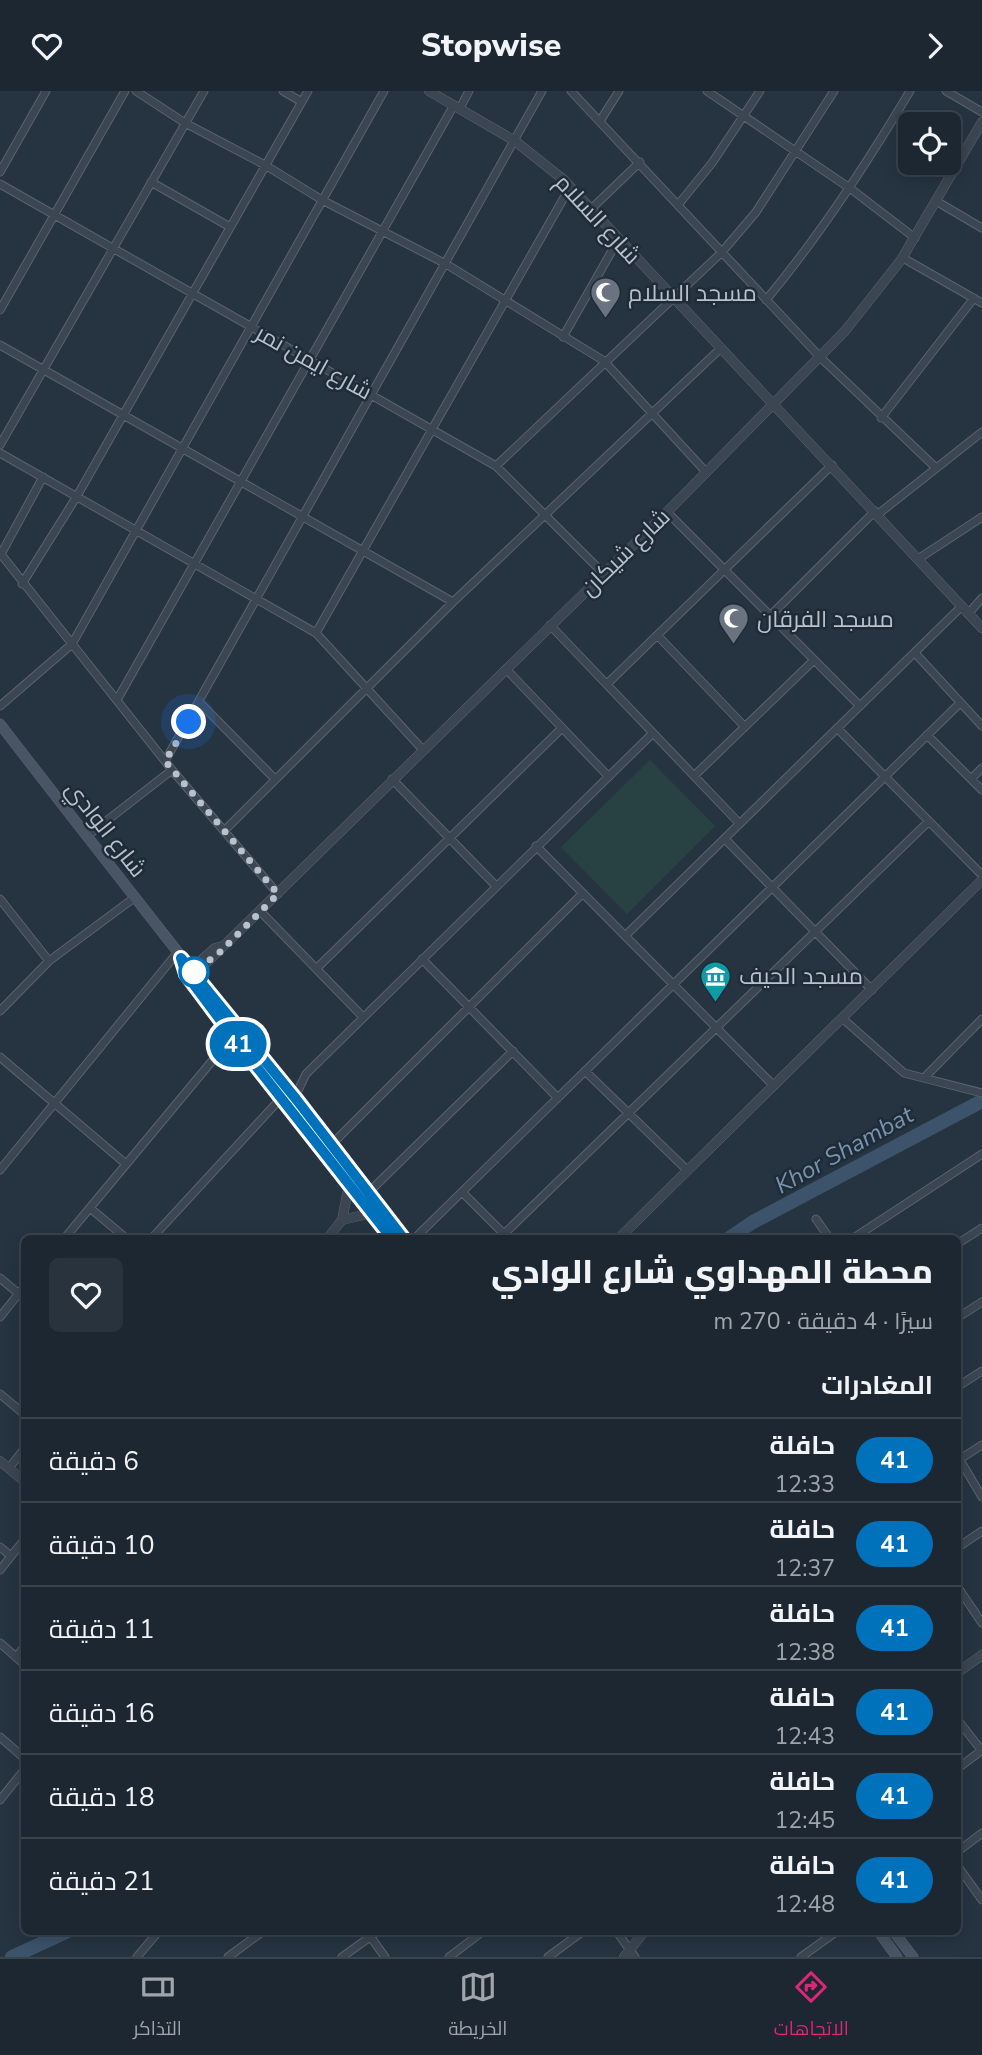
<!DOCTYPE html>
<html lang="ar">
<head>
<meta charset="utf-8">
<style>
	body { margin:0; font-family:"Nunito Sans",Cairo,sans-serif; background:#29333e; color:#f1f3f6; direction:rtl; height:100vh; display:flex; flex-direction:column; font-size:26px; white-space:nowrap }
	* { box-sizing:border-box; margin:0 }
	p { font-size:23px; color:#a0a5ac }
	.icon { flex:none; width:38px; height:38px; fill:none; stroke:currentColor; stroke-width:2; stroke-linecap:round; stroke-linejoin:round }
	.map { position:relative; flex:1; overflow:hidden; direction:ltr }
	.side { position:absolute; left:21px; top:1144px; width:940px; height:700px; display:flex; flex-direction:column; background:#1c2732; border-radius:10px; box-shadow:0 4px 18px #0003,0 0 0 2px #3a444d; direction:rtl }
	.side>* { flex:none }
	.badge { padding:0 14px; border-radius:23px; font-size:24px; line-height:46px }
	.tools { position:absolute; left:898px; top:21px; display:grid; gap:14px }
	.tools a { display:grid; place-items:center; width:63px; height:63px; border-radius:10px; background:#1c2732; box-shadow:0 4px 18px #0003,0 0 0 2px #3a444d; font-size:35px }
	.you { position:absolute; width:35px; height:35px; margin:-18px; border:5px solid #fff; border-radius:50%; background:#1a73e8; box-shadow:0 0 0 10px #1a73e833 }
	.map>.badge { position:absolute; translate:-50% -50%; box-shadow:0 0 0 4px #fff }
	h2 { padding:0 28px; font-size:26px; line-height:63px }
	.round { display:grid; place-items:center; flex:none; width:74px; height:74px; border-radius:10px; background:#29333e }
	.headline { display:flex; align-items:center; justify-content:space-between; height:119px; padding:0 28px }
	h1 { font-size:33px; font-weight:800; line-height:52px }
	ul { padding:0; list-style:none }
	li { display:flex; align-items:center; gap:21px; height:84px; padding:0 28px; border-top:2px solid #3a444d }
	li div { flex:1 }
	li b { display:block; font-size:26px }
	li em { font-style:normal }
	li .badge { min-width:77px; font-weight:700; text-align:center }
	header { display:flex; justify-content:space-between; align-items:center; height:91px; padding:0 28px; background:#1c2732; font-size:32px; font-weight:800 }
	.dock { display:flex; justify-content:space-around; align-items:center; height:98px; border-top:2px solid #3a444d; background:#1c2732; font-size:19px; color:#a0a5ac }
	.dock a { display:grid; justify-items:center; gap:4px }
	.dock .selected { color:#db2777 }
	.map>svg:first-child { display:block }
	.green { fill:#284243 }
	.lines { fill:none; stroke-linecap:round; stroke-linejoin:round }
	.river { stroke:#3c536b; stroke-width:14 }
	.minor-casing { stroke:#59646f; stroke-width:9 }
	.tertiary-casing { stroke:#59646f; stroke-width:10 }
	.secondary-casing { stroke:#59646f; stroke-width:11 }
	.minor { stroke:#3b4652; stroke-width:7 }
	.tertiary { stroke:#3b4652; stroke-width:9 }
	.secondary { stroke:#495565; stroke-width:10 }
	.line-casing { stroke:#fff; stroke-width:16 }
	.line { stroke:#0072bc; stroke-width:10 }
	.walk { stroke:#b8c1cc; stroke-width:7; stroke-dasharray:0 12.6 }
	.stop-dot { fill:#fff; stroke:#0072bc; stroke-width:3.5 }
	.labels { text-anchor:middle; stroke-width:5; stroke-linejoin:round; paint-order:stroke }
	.street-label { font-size:23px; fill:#b8c1cc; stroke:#1f2b37 }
	.poi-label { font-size:23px; fill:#b8c1cc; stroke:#1f2b37; text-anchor:start }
	.water-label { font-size:24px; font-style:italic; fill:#7893af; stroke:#1f2b37 }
</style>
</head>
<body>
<header><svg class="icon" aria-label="forward" viewBox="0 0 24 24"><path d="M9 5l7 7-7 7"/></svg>Stopwise<svg class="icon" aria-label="heart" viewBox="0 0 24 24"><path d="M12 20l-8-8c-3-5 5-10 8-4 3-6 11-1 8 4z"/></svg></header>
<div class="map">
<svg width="982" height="1866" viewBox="0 0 982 1866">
	<rect width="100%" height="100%" fill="#263442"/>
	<!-- green -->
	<path class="green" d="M650 669 715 735 627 823 561 756Z"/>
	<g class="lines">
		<!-- river -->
		<path class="river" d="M728 1148 753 1131 982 1010
			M12 1866 66 1841"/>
		<defs>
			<path id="minor" d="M136 0 185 32 265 74 322 109 446 173 604 270 706 381
				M283 0 302 11
				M571 0 820 266 935 376
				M707 0 851 98 915 147
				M946 0 982 21
				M460 17 469 0
				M600 30 619 0
				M0 81 46 0
				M151 91 230 136
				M0 93 496 375 603 482
				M936 110 982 137
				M678 114 712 72 760 0
				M590 119 640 71
				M903 167 982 212
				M766 209C821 143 866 74 910 0
				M0 219 125 0
				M563 246 618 149
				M0 254 453 511
				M881 327 974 207
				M0 354 204 0
				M0 362 316 542 423 659
				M496 375 722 161 756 121 834 0
				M667 421 860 615
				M877 424 982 341
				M0 462 172 679 278 803
				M1 463 43 386
				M918 468 982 426
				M22 493 77 405 308 0
				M968 523 982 507
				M770 525 875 420
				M550 534 739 732
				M316 542 570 96
				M658 545 745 636
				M915 562 982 635
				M506 578 608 685
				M608 592 832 374
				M117 609 454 14
				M200 612 275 688
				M0 615 72 553 384 0
				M837 637 982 784
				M927 644 982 699
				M165 670 542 0
				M694 685 814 569
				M392 688 496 795
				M971 688 982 677
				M224 740 453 511 721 257
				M87 745 172 679
				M725 748 872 899
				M536 755 774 995
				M0 808 49 870
				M260 820 363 926
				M625 845 962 515
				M422 868 558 1007
				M318 876 562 637
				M0 920 49 870 134 807
				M842 927 904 982 982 1002
				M0 966 126 1073
				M585 980 687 1079
				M924 987 982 928
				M292 1012 306 983 653 642
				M330 1055 583 802
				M0 1079 177 862
				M368 1102 513 960
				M463 1102 509 1148
				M90 1117 127 1148
				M816 1128 830 1148
				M504 1143 928 731
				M64 1148 232 946
				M151 1148 282 1006
				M414 1148 960 612
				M852 1148 982 1063
				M957 1153 982 1137
				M0 1187 19 1203
				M0 1226 24 1196
				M957 1227 982 1211
				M957 1296 982 1280
				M0 1303 24 1323
				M957 1364 982 1406
				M957 1370 982 1354
				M9 1377 24 1358
				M0 1456 11 1465
				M957 1457 982 1440
				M0 1479 24 1449
				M957 1495 982 1532
				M0 1552 24 1573
				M16 1566 24 1556
				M957 1628 982 1660
				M0 1646 24 1667
				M957 1678 982 1659
				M0 1709 24 1679
				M957 1761 982 1742
				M957 1774 982 1809
				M367 1841 385 1866
				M617 1841 635 1866
				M137 1866 158 1841
				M228 1866 262 1841
				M342 1866 377 1841
				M449 1866 482 1841
				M548 1866 582 1841
				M801 1866 836 1841"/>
			<path id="tertiary" d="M429 0 515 50 564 89 982 537
				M188 881 215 857 223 855
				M191 887 667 421 845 240 901 169 982 31
				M342 1129 372 1122
				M327 1148 342 1129 349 1094
				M618 1148 982 789
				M0 1370 24 1390
				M957 1582 982 1564
				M624 1866 644 1841"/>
			<path id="secondary" d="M0 633C133 806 269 976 404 1148
				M182 870 189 888 230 942 392 1148
				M879 1841 897 1866
				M894 1841 913 1866"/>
		</defs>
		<!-- minor casing -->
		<use href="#minor" class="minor-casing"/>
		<!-- tertiary casing -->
		<use href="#tertiary" class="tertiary-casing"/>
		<!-- secondary casing -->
		<use href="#secondary" class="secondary-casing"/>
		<!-- minor -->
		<use href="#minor" class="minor"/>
		<!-- tertiary -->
		<use href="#tertiary" class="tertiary"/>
		<!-- secondary -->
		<use href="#secondary" class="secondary"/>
	</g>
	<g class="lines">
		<defs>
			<path id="line" d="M392 1148 230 942 186 883 181 867 296 1008 404 1148"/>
		</defs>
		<!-- line casing -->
		<use href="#line" class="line-casing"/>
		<!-- line -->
		<use href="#line" class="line"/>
		<!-- walk -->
		<path class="walk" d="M189 631 165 670 278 803 219 862 194 881"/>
	</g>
	<!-- icons -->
	<defs>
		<symbol id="mosque-pin" viewBox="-11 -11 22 30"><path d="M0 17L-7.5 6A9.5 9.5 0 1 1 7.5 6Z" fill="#6b7280" stroke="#1f2b37"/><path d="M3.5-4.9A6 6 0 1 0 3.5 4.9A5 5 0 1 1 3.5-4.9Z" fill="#fff"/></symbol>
		<symbol id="museum-pin" viewBox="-11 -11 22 30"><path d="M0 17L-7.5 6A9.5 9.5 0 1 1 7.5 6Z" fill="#0f9aa8" stroke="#1f2b37"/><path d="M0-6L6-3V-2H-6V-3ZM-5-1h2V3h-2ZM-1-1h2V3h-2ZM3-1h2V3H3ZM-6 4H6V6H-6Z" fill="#fff"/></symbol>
	</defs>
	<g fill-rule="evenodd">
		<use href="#mosque-pin" x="588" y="184" width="35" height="47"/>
		<use href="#mosque-pin" x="716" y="510" width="35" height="47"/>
		<use href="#museum-pin" x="698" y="868" width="35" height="47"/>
	</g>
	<!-- markers -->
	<circle class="stop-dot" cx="194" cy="881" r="14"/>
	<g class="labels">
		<!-- street labels -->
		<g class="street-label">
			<text transform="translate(598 128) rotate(47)" y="8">شارع السلام</text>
			<text transform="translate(314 271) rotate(29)" y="8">شارع ايمن نمر</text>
			<text transform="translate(625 461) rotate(-44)" y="8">شارع شيكان</text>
			<text transform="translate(106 738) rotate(52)" y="8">شارع الوادي</text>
		</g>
		<!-- poi labels -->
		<g class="poi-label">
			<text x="628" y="210">مسجد السلام</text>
			<text x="757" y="536">مسجد الفرقان</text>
			<text x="739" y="893">مسجد الحيف</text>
		</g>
		<!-- water labels -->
		<g class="water-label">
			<text transform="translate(844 1059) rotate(-29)" y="8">Khor Shambat</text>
		</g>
	</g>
</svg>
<div class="tools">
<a><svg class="icon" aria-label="locate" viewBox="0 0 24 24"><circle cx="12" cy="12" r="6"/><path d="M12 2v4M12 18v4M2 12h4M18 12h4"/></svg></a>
</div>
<div class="you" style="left:189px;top:631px"></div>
<b class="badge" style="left:238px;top:953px;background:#0072bc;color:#fff">41</b>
<section class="side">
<div class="headline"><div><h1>محطة المهداوي شارع الوادي</h1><p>سيرًا · 4 دقيقة · 270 m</p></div><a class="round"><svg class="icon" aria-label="heart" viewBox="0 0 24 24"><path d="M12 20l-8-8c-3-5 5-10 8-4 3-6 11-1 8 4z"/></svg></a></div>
<h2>المغادرات</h2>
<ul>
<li><span class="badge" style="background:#0072bc;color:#fff">41</span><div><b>حافلة</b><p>12:33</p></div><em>6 دقيقة</em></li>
<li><span class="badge" style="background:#0072bc;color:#fff">41</span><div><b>حافلة</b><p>12:37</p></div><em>10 دقيقة</em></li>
<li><span class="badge" style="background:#0072bc;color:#fff">41</span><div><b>حافلة</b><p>12:38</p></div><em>11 دقيقة</em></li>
<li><span class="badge" style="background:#0072bc;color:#fff">41</span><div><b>حافلة</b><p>12:43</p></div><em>16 دقيقة</em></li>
<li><span class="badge" style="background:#0072bc;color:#fff">41</span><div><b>حافلة</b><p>12:45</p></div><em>18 دقيقة</em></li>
<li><span class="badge" style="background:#0072bc;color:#fff">41</span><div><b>حافلة</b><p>12:48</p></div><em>21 دقيقة</em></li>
</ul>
</section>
</div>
<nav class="dock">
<a class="selected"><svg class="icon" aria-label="directions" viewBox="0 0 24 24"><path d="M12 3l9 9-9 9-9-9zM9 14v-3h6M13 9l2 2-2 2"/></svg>الاتجاهات</a>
<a><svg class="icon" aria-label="map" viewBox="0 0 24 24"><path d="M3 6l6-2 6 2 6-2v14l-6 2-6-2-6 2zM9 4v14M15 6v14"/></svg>الخريطة</a>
<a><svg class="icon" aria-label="tickets" viewBox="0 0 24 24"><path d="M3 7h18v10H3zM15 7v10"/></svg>التذاكر</a>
</nav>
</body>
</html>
